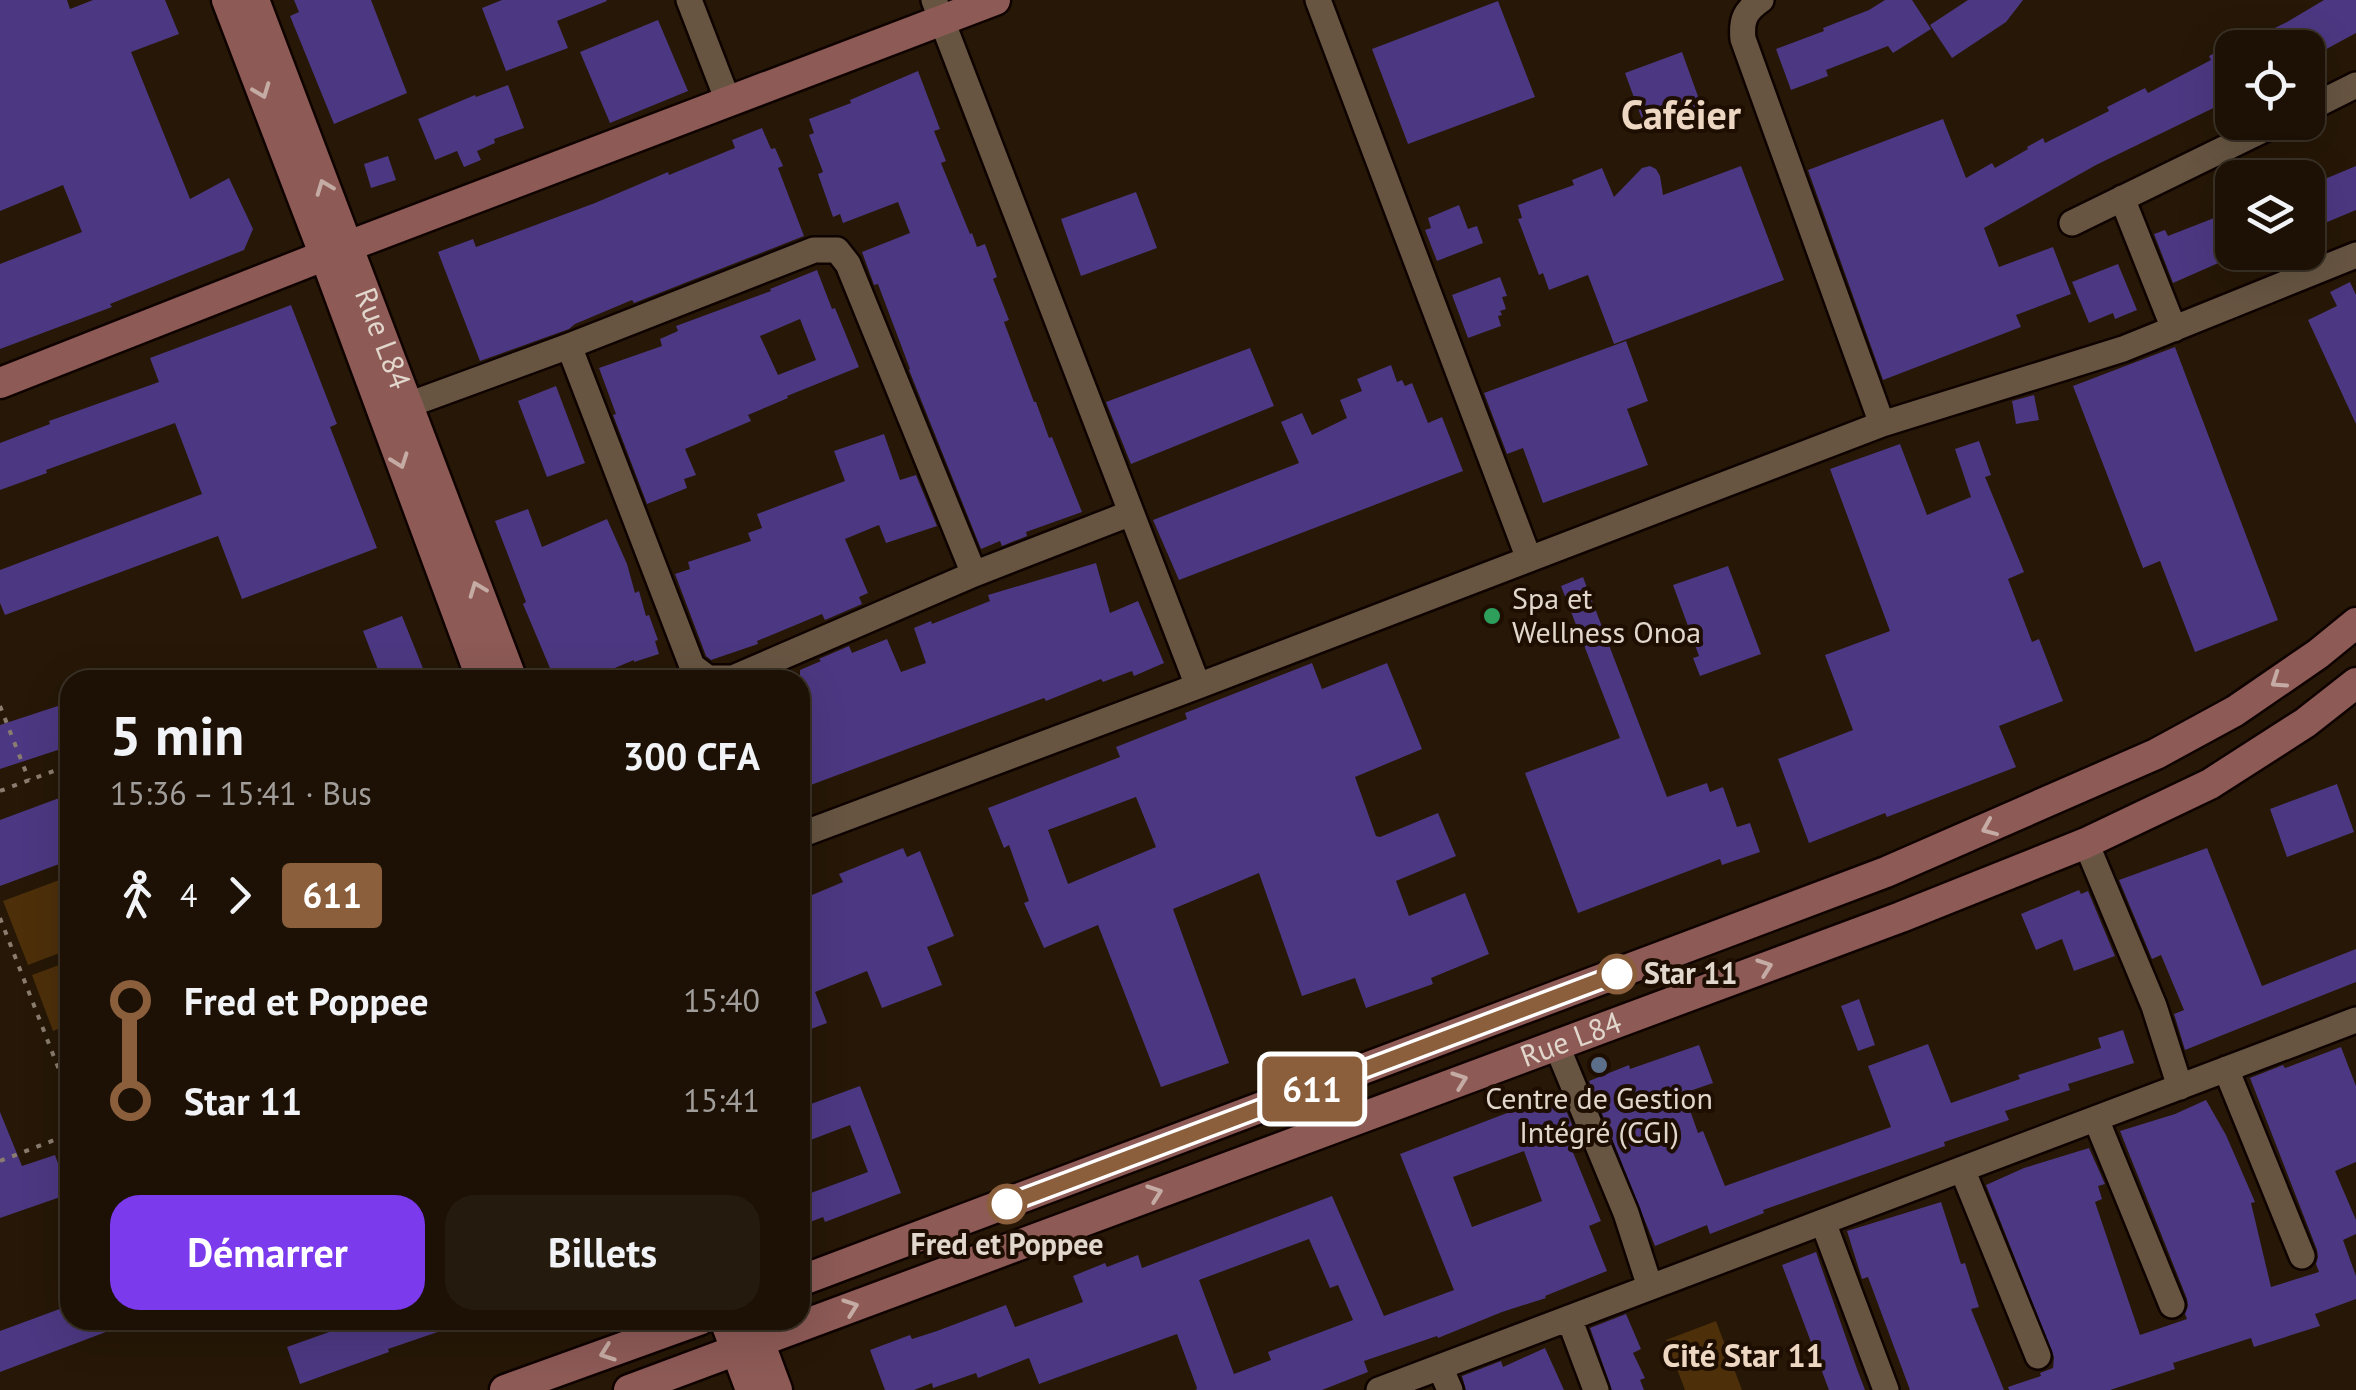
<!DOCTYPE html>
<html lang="fr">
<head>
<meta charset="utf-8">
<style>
	body { margin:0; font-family:"PT Sans",sans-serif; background:#251a0e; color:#f1f3f6; height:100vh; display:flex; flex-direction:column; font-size:38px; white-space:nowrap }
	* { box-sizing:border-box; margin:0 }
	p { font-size:32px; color:#a09d9a }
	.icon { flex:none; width:55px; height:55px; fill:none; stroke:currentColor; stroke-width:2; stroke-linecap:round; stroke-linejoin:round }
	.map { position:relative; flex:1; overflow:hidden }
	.panel { position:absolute; left:60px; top:670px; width:750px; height:660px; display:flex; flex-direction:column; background:#1c1104; border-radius:30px; box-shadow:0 10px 40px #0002,0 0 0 2px #3a3126 }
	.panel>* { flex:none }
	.badge { padding:0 20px; border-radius:8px; font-size:35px; line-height:65px }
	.controls { position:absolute; left:2215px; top:30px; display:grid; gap:20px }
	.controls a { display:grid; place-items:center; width:110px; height:110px; border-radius:20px; background:#1c1104; box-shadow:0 10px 40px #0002,0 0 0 2px #3a3126; font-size:50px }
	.map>.badge { position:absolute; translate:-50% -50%; box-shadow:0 0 0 5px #fff }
	.legs { display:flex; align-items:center; gap:15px; height:110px; padding:0 50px; font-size:32px }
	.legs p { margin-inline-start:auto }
	.overview { display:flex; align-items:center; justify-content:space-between; height:170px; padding:0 50px }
	h1 { font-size:55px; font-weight:700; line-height:75px }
	.action { display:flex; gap:20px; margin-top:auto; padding:20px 50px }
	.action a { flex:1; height:115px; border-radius:30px; background:#7c3aed; color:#fff; font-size:40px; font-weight:700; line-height:115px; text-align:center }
	.action a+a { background:#251a0e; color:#f1f3f6 }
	ul { padding:0 50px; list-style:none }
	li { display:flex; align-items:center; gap:35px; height:100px; font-size:38px }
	li i { display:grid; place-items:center; width:15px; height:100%; margin:0 12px; background:currentColor }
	li i::after { content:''; width:25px; height:25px; margin:-12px; border:8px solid; border-radius:50%; background:#1c1104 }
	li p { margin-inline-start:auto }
	li:first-child i { background:linear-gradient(#0000 50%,currentColor 0) }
	li:last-child i { background:linear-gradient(currentColor 50%,#0000 0) }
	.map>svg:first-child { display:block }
	.green { fill:#4d2f0a }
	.building { fill:#4c3882; fill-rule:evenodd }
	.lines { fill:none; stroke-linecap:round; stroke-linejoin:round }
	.street-casing { stroke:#0f0300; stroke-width:30 }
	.secondary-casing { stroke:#0f0300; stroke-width:35 }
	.path { stroke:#8a7d6f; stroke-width:4; stroke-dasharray:5 8; stroke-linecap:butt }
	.street { stroke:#675542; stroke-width:25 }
	.secondary { stroke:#8d5a56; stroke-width:30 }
	.oneway { stroke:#c4aba3 }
	.line-1-casing { stroke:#fff; stroke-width:22 }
	.line-1 { stroke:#8b5e3c; stroke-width:15 }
	.leisure-dot { fill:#2e9e5b; stroke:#1d0e01; stroke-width:4 }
	.stop-1-dot { fill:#fff; stroke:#8b5e3c; stroke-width:5 }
	.service-dot { fill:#5c6f8a; stroke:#1d0e01; stroke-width:4 }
	.labels { text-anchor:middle; stroke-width:8; stroke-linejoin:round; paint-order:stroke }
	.street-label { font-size:30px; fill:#e2d7cc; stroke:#1d0e01 }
	.poi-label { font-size:30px; fill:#e2d7cc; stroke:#1d0e01; text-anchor:start }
	.stop-label { font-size:30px; font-weight:bold; fill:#e2d7cc; stroke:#1d0e01; text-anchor:start }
	.neighbourhood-label { font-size:32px; font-weight:bold; fill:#edd7c2; stroke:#1d0e01 }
	.district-label { font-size:40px; font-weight:bold; fill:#edd7c2; stroke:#1d0e01 }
</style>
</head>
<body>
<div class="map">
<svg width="2356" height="1390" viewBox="0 0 2356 1390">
	<rect width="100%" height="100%" fill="#261706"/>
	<!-- green -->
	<path class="green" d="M70 876V949L28 965 3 901Z
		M70 961V1024L53 1031 32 975Z
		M1716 1321 1742 1390H1685L1666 1340Z"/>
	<!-- building -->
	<path class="building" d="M0 0H67L70 9 93 0H165L179 34 131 52 190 199 229 178 253 229 244 250 110 304 112 307 0 349V264L82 232 63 185 0 211Z
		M294 0H371L407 93 334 124 290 16 299 12Z
		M502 0H606L607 1 557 21 568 48 506 71 482 8Z
		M1885 0H1912L1931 29 1893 53 1888 46 1826 70 1828 76 1791 90 1776 49 1824 31 1823 28 1869 10Z
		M1968 0H2023L2006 22 1952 58 1930 25Z
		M2324 0H2356V33L2308 59V48H2234L2287 22Z
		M1498 1 1535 97 1408 144 1372 49Z
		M658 20 688 91 610 123 580 52Z
		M2232 44V99L2096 165 1984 228 1999 267 2053 247 2071 294 2016 315 2021 327 1883 380 1808 170 1943 119 1966 178 1992 163 1995 168 2028 149 2027 147 2043 138 2045 143 2109 111 2107 107 2145 88 2148 93 2211 60 2209 56Z
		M1682 52 1704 113 1647 133 1625 73Z
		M918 71 940 129 934 131 946 161 941 163 970 234 972 233 977 247 985 244 997 277 993 279 1009 320 1004 322 1034 402H1036L1049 438 1052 437 1082 512 1026 532 1027 536 1002 546 1000 541 981 549 909 370 910 369 878 284 874 285 862 252 910 233 898 202 843 223 840 214 833 217 818 174 823 172 809 135 814 133 809 119 851 103 850 100Z
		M508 85 524 128 494 139 495 143 477 151 481 160 464 167 457 151 435 160 418 119 475 95 476 97Z
		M762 128 771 149 775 148 783 166 778 168 804 236 634 303 632 300 575 324 569 329 480 361 438 252 473 239 476 247 595 203 668 172 669 175 735 148 732 140Z
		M388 156 396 180 371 188 364 164Z
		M1650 166 1656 169 1660 176 1663 195 1741 166 1784 280 1614 344 1588 275 1549 290 1543 273 1539 275 1518 219 1522 218 1518 205 1574 185 1572 180 1602 168 1614 197 1642 168Z
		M2356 166V210L2308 230V186Z
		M1136 192 1157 248 1081 276 1061 219Z
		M1459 205 1468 229 1477 226 1483 243 1437 261 1425 230 1431 228 1428 218Z
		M2232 211V257L2173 283 2154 234 2165 230 2168 236Z
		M2118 264 2137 310 2115 319 2113 313 2089 323 2072 282Z
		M817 270 832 309 835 308 859 367 787 396 788 398 748 415 751 421 685 449 696 475 684 479 687 488 647 504 613 415 616 414 599 368 662 346 660 339 678 331 676 326 771 291 770 289ZM800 319 816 360 778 375 760 336Z
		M1500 277 1507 296 1502 297 1506 309 1500 311 1502 315 1498 316 1501 326 1468 338 1452 295Z
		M2350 282 2356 295V424L2308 320 2337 306 2330 292Z
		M291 305 337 424 330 427 377 548 242 599 218 536 5 615 0 603V570L202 494 175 423 46 470 47 473 0 490V443L50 424 49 421 159 382 150 358Z
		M1626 341 1648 401 1627 409 1648 465 1543 503 1523 448 1507 454 1484 393Z
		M2175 347 2278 620 2195 652 2160 561 2143 568 2073 386Z
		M1250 348 1274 406 1131 464 1106 402Z
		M1391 365 1397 382 1402 380 1405 386 1412 383 1428 423 1442 417 1463 471 1179 580 1153 520 1299 463 1281 422 1302 413 1312 435 1347 418 1340 400 1362 391 1357 379Z
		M556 386 585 463 547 477 518 401Z
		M2034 395 2039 420 2016 424 2012 401Z
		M884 434 900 480 916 475 937 526 886 543 879 525 845 539 868 593 859 597 862 604 825 620 822 614 757 641 758 644 711 660 706 656 675 574 690 569 688 562 751 541 748 533 762 528 757 514 845 481 834 451Z
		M1979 441 1991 475 1985 477 2024 572 2008 579 2032 642 2039 639 2063 701 1999 726 2016 767 1887 817 1885 813 1809 843 1778 759 1853 730 1825 655 1890 631 1830 469 1900 444 1927 515 1971 497 1955 449Z
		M528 509 542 547 607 519 627 564 635 593 639 591 646 616 649 615 658 640 655 641 659 654 634 662V660L586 680H555L523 604 526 602 495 521Z
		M1096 563 1110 613 1138 601 1164 663 1134 676 1132 671 1103 682 1101 679 1046 701 1044 698 800 789V670L821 661 819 659 849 646 852 653 887 639 901 672 926 663 914 628 931 621 932 624 990 601 988 595Z
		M1728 566 1761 654 1700 676 1693 658 1699 656 1673 585Z
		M1583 577 1667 797 1707 783 1710 792 1723 787 1737 827 1750 823 1760 852 1722 865 1720 859 1578 913 1525 773 1620 738 1561 586Z
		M402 616 426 676 416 680H382L363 631Z
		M1312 663 1322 689 1387 663 1422 749 1355 777 1376 836 1380 837 1438 813 1456 856 1396 881 1409 916 1465 893 1489 954 1431 978 1433 984 1366 1008 1355 978 1302 996 1259 873 1173 909 1229 1063 1161 1087 1098 925 1044 948 1024 903 1029 901 1009 845 1004 848 988 808 1120 757 1116 747 1187 719 1185 713ZM1136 797 1156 847 1068 884 1048 830Z
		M70 702V746L0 769V725Z
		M2337 784 2354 832 2287 857 2270 809Z
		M70 794V860L0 886V820Z
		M903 848 907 857 920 851 954 936 927 947 942 985 882 1008 867 971 815 992 827 1023 800 1033V900L843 882 839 874Z
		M2207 848 2262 986 2356 949V982L2185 1050 2174 1014 2184 1010 2161 955 2152 959 2119 880Z
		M2079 890 2081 894 2088 891 2115 956 2074 971 2062 939 2036 950 2021 914Z
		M1859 999 1875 1045 1858 1051 1841 1006Z
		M2123 1030 2134 1063 2068 1084 2070 1090 2005 1111 2009 1120 1944 1142 1945 1146 1763 1210 1764 1213 1710 1234 1707 1225 1655 1246 1589 1081 1629 1065 1630 1069 1699 1045 1713 1083 1684 1093 1698 1133 1703 1131 1725 1186 1891 1127 1868 1066 1928 1044 1951 1103 2020 1079 2018 1075 2101 1048 2098 1038Z
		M2341 1047 2356 1086V1162L2335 1171 2356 1220V1234L2343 1240 2356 1276V1299L2315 1314 2320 1326 2254 1347 2251 1338 2173 1363 2175 1369 2110 1390H2009L2008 1387 2041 1376 2040 1373 2053 1368 2054 1357 1986 1185 2024 1168 2089 1148 2105 1184 2098 1186 2102 1199 2095 1202 2140 1335 2187 1319 2185 1314 2188 1306 2187 1299 2120 1131 2175 1114 2206 1100 2226 1135 2255 1202 2251 1203 2271 1287 2319 1272 2316 1264 2318 1257 2317 1250 2250 1078 2283 1065 2285 1068Z
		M860 1086 901 1193 825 1222 823 1217 800 1226V1197L868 1172 850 1125 800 1144V1108Z
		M1559 1093 1581 1147 1572 1150 1601 1221 1589 1226 1607 1271 1545 1296 1546 1298 1502 1312 1438 1338 1437 1336 1364 1361 1368 1372 1322 1390H1196L1197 1388 1177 1334 1039 1384 1029 1358 978 1378 976 1373 933 1388 932 1383 914 1390H885L870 1350 910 1335 912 1339 937 1331 1006 1305 1015 1327 1083 1302 1073 1276 1105 1263 1107 1267 1138 1255 1142 1268 1332 1196 1384 1316 1454 1290 1400 1154ZM1524 1151 1542 1201 1472 1227 1453 1177ZM1309 1239 1330 1288 1338 1285 1353 1320 1268 1352 1271 1360 1234 1374 1199 1280Z
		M0 1112 22 1166 55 1155 69 1194 0 1218Z
		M1941 1202 1961 1264 1965 1263 1979 1307 1971 1309 2004 1390H1910L1868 1277 1862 1279 1847 1231Z
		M1816 1252 1857 1369 1865 1390H1829L1782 1265Z
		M65 1307 70 1320 135 1321 0 1372V1331Z
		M1626 1314 1641 1349 1633 1353 1645 1378 1640 1380 1644 1390H1612L1590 1328Z
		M363 1320H463L464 1323 388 1349 389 1352 300 1384 287 1347Z
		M1545 1348 1564 1390H1466L1462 1376 1501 1361 1503 1367Z"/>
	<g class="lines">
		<defs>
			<path id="street" d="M689 0 728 101
				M934 0 1198 686
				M1318 0 1529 559
				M1761 0C1745 11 1741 20 1743 39L1882 424
				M2308 109 2356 85
				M2122 198 2174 329
				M2072 223 2279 122
				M569 346 692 666 708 678H733L974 574 1131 513
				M389 412 569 346 814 250H837L848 264 974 574
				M800 835 1198 686 1882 424 2123 349 2356 255
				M2086 843 2154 1006 2180 1087
				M1556 1044 1626 1213 1650 1287
				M2226 1069 2302 1256
				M2096 1119 2172 1305
				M1962 1169 2038 1356
				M1823 1222 1886 1390
				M1569 1318 1596 1390
				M1440 1367 1450 1390
				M1379 1390 2356 1020"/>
			<g id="secondary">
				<path d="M227 0 325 256 482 680"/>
				<path id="s1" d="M254 0 512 680"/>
				<path d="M0 383 346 247 995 0"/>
				<path d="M800 1281 1886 872 2156 754 2235 711 2318 654 2356 623"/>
				<path d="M725 1320 751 1390"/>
				<path d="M751 1320 777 1390"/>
				<path d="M505 1390 699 1320"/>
				<path id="s2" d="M629 1390 1901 917 2086 843 2210 784 2305 723 2356 683"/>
			</g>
		</defs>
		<!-- street casing -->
		<use href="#street" class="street-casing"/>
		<!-- secondary casing -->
		<use href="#secondary" class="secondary-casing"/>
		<!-- path -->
		<path class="path" d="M0 706 29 780
			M0 791 70 765
			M0 918 70 1098
			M0 1161 70 1134"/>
		<!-- street -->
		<use href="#street" class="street"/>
		<!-- secondary -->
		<use href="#secondary" class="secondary"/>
	</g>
	<!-- one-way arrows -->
	<defs><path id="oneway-chevron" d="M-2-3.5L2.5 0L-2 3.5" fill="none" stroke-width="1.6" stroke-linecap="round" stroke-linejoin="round" transform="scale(2.5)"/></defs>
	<g class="oneway">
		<use href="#oneway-chevron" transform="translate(262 91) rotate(69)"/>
		<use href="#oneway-chevron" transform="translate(324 187) rotate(-111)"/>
		<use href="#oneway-chevron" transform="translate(400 461) rotate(70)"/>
		<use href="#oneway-chevron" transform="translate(477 589) rotate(-111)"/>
		<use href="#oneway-chevron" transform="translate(2278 681) rotate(146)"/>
		<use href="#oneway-chevron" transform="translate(1989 828) rotate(157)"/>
		<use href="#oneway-chevron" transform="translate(1765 967) rotate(-20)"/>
		<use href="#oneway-chevron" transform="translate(1460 1080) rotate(-20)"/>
		<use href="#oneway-chevron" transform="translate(1155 1193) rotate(-20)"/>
		<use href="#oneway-chevron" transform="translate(851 1307) rotate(-20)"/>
		<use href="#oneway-chevron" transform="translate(607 1353) rotate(160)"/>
	</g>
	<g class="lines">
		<defs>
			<path id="line-1" d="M1007 1204 1617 974"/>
		</defs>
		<!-- line-1 casing -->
		<use href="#line-1" class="line-1-casing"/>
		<!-- line-1 -->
		<use href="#line-1" class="line-1"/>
	</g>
	<!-- markers -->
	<circle class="leisure-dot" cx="1492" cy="616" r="10"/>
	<g class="stop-1-dot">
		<circle cx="1617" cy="974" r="18"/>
		<circle cx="1007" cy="1204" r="18"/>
	</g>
	<circle class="service-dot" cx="1599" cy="1065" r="10"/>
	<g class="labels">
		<!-- street labels -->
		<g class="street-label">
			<text dy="10" stroke="none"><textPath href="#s1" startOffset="362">Rue L84</textPath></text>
			<text dy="10" stroke="none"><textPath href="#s2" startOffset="1005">Rue L84</textPath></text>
		</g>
		<!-- poi labels -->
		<g class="poi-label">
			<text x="1512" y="609">Spa et<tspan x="1512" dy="34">Wellness Onoa</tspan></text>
			<text x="1599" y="1109" text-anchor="middle">Centre de Gestion<tspan x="1599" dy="34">Intégré (CGI)</tspan></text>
		</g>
		<!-- stop labels -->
		<g class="stop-label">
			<text x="1644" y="984">Star 11</text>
			<text x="1007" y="1255" text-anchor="middle">Fred et Poppee</text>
		</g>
		<!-- neighbourhood labels -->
		<g class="neighbourhood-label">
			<text x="1743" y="1367">Cité Star 11</text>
		</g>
		<!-- district labels -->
		<g class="district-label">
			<text x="1681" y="129">Caféier</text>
		</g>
	</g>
</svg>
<div class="controls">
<a><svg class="icon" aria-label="locate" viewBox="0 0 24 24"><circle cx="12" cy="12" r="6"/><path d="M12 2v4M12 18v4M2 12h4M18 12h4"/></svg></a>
<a><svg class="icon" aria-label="layers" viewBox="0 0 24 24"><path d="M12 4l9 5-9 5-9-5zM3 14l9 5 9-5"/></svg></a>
</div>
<b class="badge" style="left:1312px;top:1089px;background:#8b5e3c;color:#fff">611</b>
<section class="panel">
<div class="overview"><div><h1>5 min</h1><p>15:36 – 15:41 · Bus</p></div><b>300 CFA</b></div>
<div class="legs"><svg class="icon" aria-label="walk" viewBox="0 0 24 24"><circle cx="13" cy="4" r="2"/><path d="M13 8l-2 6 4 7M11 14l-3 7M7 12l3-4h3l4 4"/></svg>4<svg class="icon" aria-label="forward" viewBox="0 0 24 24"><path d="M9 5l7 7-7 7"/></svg><b class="badge" style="background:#8b5e3c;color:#fff">611</b></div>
<ul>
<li><i style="color:#8b5e3c"></i><b>Fred et Poppee</b><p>15:40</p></li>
<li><i style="color:#8b5e3c"></i><b>Star 11</b><p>15:41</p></li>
</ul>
<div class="action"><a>Démarrer</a><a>Billets</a></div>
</section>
</div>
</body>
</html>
